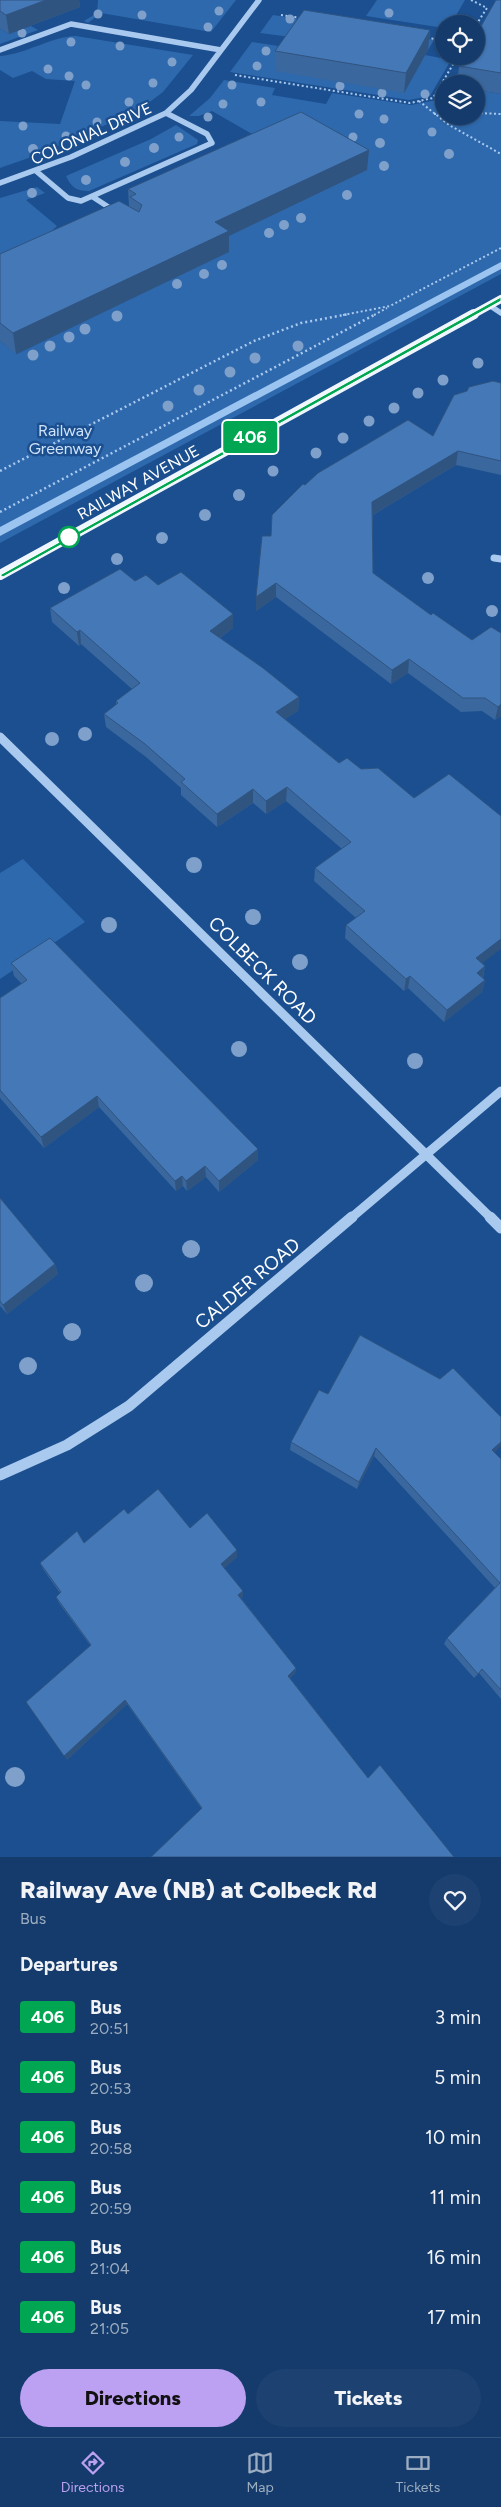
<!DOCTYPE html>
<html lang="en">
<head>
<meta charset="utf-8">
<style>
	body { margin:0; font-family:Figtree,sans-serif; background:#1d4271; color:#f1f3f6; height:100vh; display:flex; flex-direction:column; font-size:19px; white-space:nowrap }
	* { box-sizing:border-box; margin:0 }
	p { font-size:16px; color:#9dadc1 }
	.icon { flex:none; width:28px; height:28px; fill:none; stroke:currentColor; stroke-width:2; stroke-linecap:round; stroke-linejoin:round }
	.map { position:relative; height:1857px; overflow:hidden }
	.sheet { display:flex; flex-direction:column; background:#143b6b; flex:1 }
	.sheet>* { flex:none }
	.badge { padding:0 10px; border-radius:4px; font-size:18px; line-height:32px }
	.controls { position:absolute; left:435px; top:15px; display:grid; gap:10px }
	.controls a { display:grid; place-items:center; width:50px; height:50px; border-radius:50%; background:#143b6b; box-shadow:0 1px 4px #0004,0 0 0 1px #33557e; font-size:25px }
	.map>.badge { position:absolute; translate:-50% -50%; box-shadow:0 0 0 2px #fff }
	h2 { padding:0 20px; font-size:19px; line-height:45px }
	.round { display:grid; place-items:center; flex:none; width:52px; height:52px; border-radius:26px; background:#1d4271 }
	.overview { display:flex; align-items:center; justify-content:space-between; height:85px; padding:0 20px }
	h1 { font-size:24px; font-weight:800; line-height:38px }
	.cta { display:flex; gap:10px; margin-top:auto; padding:10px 20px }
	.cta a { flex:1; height:58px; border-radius:30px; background:#bca0f2; color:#111; font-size:20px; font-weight:800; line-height:58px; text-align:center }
	.cta a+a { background:#1d4271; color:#f1f3f6 }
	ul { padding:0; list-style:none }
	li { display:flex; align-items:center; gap:15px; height:60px; padding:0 20px }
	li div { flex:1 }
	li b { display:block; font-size:19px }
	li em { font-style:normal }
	li .badge { min-width:55px; font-weight:700; text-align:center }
	.tab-bar { display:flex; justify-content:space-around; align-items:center; height:70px; border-top:1px solid #33557e; background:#143b6b; font-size:14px; color:#9dadc1 }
	.tab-bar a { display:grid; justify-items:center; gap:2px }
	.tab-bar .active { color:#bca0f2 }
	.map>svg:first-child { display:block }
	.green { fill:#2e69ad }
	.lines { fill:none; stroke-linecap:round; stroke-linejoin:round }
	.stream { fill:#9cc4f0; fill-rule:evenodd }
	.path-far1 { stroke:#a9c9ee; stroke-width:2; stroke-dasharray:2 2.5; stroke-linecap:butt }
	.path { stroke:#a9c9ee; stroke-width:2.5; stroke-dasharray:2 3; stroke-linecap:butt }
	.minor-far3 { stroke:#a9c9ee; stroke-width:5.5 }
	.minor-far2 { stroke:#a9c9ee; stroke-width:7 }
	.minor-far1 { stroke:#a9c9ee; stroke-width:9 }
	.minor { stroke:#a9c9ee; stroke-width:11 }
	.major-far1 { stroke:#f0f6ff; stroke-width:8 }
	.major { stroke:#f0f6ff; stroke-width:10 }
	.tree { fill:#7ea0ca }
	.wall { fill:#3a679d }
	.shaded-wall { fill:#305480 }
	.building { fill:#4478b7; stroke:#305480 }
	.line { fill:#00a651; stroke:#fff }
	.stop-dot { fill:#fff; stroke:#00a651; stroke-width:2.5 }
	.labels { text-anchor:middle; stroke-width:5; stroke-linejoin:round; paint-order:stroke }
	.far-street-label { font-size:16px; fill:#fff; stroke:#1b4f8f }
	.far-park-label { font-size:16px; fill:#cfe3fa; stroke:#1b4f8f }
	.street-label { font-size:19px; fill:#fff; stroke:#1b4f8f }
</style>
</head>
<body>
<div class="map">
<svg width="501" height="1857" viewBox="0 0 501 1857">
	<rect width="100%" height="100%" fill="#1b4f8f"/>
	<!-- green -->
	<path class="green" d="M98 0H236L211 32 101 13 88 23 84 21 97 13Z
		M377 0H465L451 24H444V28L366 16Z
		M273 15 434 40 428 50 303 31 298 38 260 33Z
		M31 26 38 30 0 44V29L9 34Z
		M76 36 193 55 163 92 139 110 40 154 0 168V121L60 124 75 81 46 79 32 71 13 78 0 70V56C27 54 49 37 76 36Z
		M252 42 291 48 404 93 425 55 451 60 430 96 409 100 230 72Z
		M224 80 275 88 272 95 326 104 332 93 411 105 437 100 444 89V116H476V90L501 94V274L0 543V341L17 354 228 252 230 147 226 145 252 134 212 111 199 116H189L210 98Z
		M176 125 198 140 197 144 89 191C76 191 71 187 66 176L151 139Z
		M37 187 45 193 26 200 57 226 40 242 0 260V198Z
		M23 859 85 922 0 979V873Z"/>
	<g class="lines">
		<!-- stream -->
		<path class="stream" d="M501 262V269L0 536V527Z"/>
		<!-- path-far1 -->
		<path class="path-far1" d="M471 0 487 8 476 25
			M281 15 302 18
			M427 38 444 40
			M235 75 410 103 433 98 458 56
			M419 101 449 125 501 154
			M476 113 501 114
			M434 114H444
			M343 315 390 306 501 248
			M374 315 387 308"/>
		<!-- path -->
		<path class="path" d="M0 471 254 341 301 323 349 314
			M0 512 376 314"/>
		<!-- minor-far3 -->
		<path class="minor-far3" d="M0 50 71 24 221 50
			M36 171 68 198 81 201 212 143 207 134 166 113
			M0 183 71 157 166 113 191 90 259 0
			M93 197 116 212
			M489 305 501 313"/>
		<!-- minor-far2 -->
		<path class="minor-far2" d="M494 558 501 559"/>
		<!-- minor-far1 -->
		<path class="minor-far1" d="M0 737 491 1218
			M351 1218 501 1091"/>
		<!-- minor -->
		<path class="minor" d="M490 1217 501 1228
			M0 1475 67 1445 129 1406 352 1217"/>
		<!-- major-far1 -->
		<path class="major-far1" d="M472 315 501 299"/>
		<!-- major -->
		<path class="major" d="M0 575 474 314"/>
	</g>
	<!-- trees -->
	<g class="tree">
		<circle cx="219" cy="11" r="4.5"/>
		<circle cx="389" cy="13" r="4.5"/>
		<circle cx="98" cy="14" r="4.5"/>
		<circle cx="142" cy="15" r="4.5"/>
		<circle cx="290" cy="19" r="4.5"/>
		<circle cx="208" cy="27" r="4.5"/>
		<circle cx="22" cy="33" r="4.5"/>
		<circle cx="71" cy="42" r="4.5"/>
		<circle cx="120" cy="46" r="4.5"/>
		<circle cx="266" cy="51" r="4.5"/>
		<circle cx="172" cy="62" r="4.5"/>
		<circle cx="257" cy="66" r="4.5"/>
		<circle cx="48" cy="69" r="4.5"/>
		<circle cx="69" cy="76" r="4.5"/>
		<circle cx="153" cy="83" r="4.5"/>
		<circle cx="86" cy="85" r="4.5"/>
		<circle cx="232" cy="85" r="4.5"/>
		<circle cx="340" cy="86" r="4.5"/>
		<circle cx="382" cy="93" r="4.5"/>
		<circle cx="425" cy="94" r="4.5"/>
		<circle cx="129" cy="102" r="4.5"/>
		<circle cx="261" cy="102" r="4.5"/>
		<circle cx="223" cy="104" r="4.5"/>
		<circle cx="359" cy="114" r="4.5"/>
		<circle cx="208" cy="117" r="4.5"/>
		<circle cx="384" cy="119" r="4.5"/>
		<circle cx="97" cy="122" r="4.5"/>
		<circle cx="23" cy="126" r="4.5"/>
		<circle cx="432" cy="132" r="4.5"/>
		<circle cx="66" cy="136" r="4.5"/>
		<circle cx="179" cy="137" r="4.5"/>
		<circle cx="353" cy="137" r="4.5"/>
		<circle cx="380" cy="143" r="5"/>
		<circle cx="154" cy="148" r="5"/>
		<circle cx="33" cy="149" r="5"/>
		<circle cx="449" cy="154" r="5"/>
		<circle cx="125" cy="162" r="5"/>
		<circle cx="384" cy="166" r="5"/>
		<circle cx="86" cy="180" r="5"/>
		<circle cx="32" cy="193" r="5"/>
		<circle cx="347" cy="195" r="5"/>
		<circle cx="301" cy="218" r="5"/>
		<circle cx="284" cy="225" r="5"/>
		<circle cx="269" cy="233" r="5"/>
		<circle cx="222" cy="265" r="5"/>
		<circle cx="204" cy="274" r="5"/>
		<circle cx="177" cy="284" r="5"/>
		<circle cx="117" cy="316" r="5.5"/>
		<circle cx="85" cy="329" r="5.5"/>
		<circle cx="69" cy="337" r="5.5"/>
		<circle cx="50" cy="346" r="5.5"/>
		<circle cx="298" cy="346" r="5.5"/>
		<circle cx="33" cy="355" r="5.5"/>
		<circle cx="255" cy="358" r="5.5"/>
		<circle cx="478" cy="363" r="5.5"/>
		<circle cx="230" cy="372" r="5.5"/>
		<circle cx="443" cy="380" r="5.5"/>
		<circle cx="199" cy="390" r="5.5"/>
		<circle cx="418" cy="393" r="5.5"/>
		<circle cx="168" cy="406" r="5.5"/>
		<circle cx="394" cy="408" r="5.5"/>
		<circle cx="369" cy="421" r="5.5"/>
		<circle cx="343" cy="438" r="5.5"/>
		<circle cx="316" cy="453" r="5.5"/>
		<circle cx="273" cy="471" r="5.5"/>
		<circle cx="239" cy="495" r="6"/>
		<circle cx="205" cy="515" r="6"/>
		<circle cx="162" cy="538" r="6"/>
		<circle cx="117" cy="559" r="6"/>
		<circle cx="428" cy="578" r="6"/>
		<circle cx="64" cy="588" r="6"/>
		<circle cx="492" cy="611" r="6"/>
		<circle cx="85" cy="734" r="7"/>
		<circle cx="52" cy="739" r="7"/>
		<circle cx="194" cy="865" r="8"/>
		<circle cx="253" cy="917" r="8"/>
		<circle cx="109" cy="925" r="8"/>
		<circle cx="300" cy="962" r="8"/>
		<circle cx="239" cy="1049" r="8"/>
		<circle cx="415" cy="1061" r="8"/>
		<circle cx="191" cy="1249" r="9"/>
		<circle cx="144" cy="1283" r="9"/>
		<circle cx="72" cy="1332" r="9"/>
		<circle cx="28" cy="1366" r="9"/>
		<circle cx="15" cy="1777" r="10"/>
	</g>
	<!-- wall -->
	<path class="wall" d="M0 0H79L80 7 9 34 0 29Z
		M495 0H501V94L476 90V84H457L459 66 496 1Z
		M430 30 428 50 404 93 275 71V51Z
		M367 170 229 236V252L16 354 0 341V254L129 206 128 189Z
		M501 383V475L456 465 373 515V573L431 615 472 640 501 633V716L495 720 482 711 461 712 408 673 391 684 276 597 256 611V597L271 536 305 485 433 436Z
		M135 581 158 585 233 614V628L220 638 299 697 298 711 285 719 339 763 361 769 414 798 482 963 485 966 483 978 485 980 482 992 444 1022 408 988 404 991 345 938 346 925 356 918 314 881 315 868 342 849 286 801 266 814 253 803 217 827 181 795V788L146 757 106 727 104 714 116 705V701L132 689 81 644 79 646 52 622 50 608Z
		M11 963 258 1149V1160L219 1192 206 1177 187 1191 183 1186 176 1191 99 1107 44 1148 0 1098V998L22 984 14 976Z
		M0 1198 55 1264 58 1274 7 1314 0 1306Z
		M328 1394 494 1452 501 1459V1699L479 1673 474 1678 444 1644 447 1638 495 1588 374 1456 357 1489 290 1450 291 1442Z
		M128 1514 190 1528 237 1557 224 1568 243 1597 241 1598 296 1668 295 1673 290 1678 368 1778 454 1857 201 1808 127 1704 67 1760 90 1645 59 1603 56 1597 60 1593 43 1569 40 1563 84 1543Z"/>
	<!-- shaded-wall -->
	<path class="shaded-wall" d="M46 0H79L80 7 9 34 6 15Z
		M430 30 428 50 404 93 406 73Z
		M369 150 367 170 229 236V252L16 354 13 333 215 222Z
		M458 451 456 465 371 516 372 502Z
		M276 583V597L256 611V597Z
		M233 614V628L210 645V631Z
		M80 630 81 644 79 646 77 632Z
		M409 659 408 673 391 684 392 670Z
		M299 697 298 711 276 725V712Z
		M501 704V716L495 720 498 707Z
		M287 787 286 801 266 814V801Z
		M253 789V803L217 827V814Z
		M501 939V949L473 970 476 958Z
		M485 966 482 979 477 973Z
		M410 976 408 988 404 991 406 979Z
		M485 980 482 992 444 1022 447 1010Z
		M97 1096 99 1107 44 1148 41 1137Z
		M258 1149V1160L219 1192V1181Z
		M205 1166 206 1177 187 1191 186 1181Z
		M182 1176 183 1186 176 1191 175 1181Z
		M55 1264 58 1274 7 1314 3 1305Z
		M501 1442V1446L489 1458 492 1450Z
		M376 1448 374 1456 357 1489 359 1482Z
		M237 1550V1557L222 1571 221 1564Z
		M243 1591V1597L238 1600V1595Z
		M296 1668 295 1673 288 1680V1676Z
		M125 1700 127 1704 67 1760 64 1756Z"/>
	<!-- building -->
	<path class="building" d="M0 0H46L6 15 0 11Z
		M496 0H501V73L459 66 464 56H476V35Z
		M304 10 430 30 406 73 275 51Z
		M301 112 369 150 215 222 229 231 13 333 0 323V254L119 201 139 212 142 205 130 197 136 194 128 189Z
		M493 381 501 383V461L458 451 372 502 373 573 431 615 433 613 472 640 491 627 501 633V704L498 707 485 698H463L409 659 392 670 276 583 256 597 262 536H271L272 515 303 484 305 485 318 473 408 420 433 436 454 395 467 391 469 387Z
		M120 569 135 581 146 575 158 585 181 572 233 614 210 631 263 668 299 697 276 712 339 763 347 758 361 769 378 768 414 798 449 774 501 816V939L476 958 485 966 477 973 485 980 447 1010 410 976 406 979 346 925 365 911 315 868 351 842 287 787 266 801 253 789 217 814 181 782 185 779 145 744 104 714 118 703 116 701 140 683 80 630 77 632 50 608Z
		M50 938 258 1149 219 1181 205 1166 186 1181 182 1176 175 1181 97 1096 41 1137 0 1090V998L27 980 11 963Z
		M0 1198 55 1264 3 1305 0 1301Z
		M360 1335 440 1379 453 1368 501 1417V1442L492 1450 501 1459V1690L482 1669 478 1674 447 1638 500 1583 376 1448 359 1482 291 1442 319 1390 328 1394Z
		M158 1489 190 1528 207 1513 237 1550 221 1564 243 1591 238 1595 296 1668 288 1676 368 1778 380 1765 454 1857H151L202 1808 125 1700 64 1756 26 1702 91 1645 56 1597 61 1592 40 1563 77 1531 84 1543 124 1509 128 1514Z"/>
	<!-- line -->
	<path class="line" d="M501 297V301L3 577 0 575Z"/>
	<!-- markers -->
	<circle class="stop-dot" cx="69" cy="537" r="10"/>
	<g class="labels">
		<!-- far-street labels -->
		<g class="far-street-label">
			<text transform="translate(91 133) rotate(-24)" y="6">COLONIAL DRIVE</text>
			<text transform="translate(138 482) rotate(-29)" y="6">RAILWAY AVENUE</text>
		</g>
		<!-- far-park labels -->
		<g class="far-park-label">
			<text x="65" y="436">Railway<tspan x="65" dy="18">Greenway</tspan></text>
		</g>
		<!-- street labels -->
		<g class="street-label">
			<text transform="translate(263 970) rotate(45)" y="7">COLBECK ROAD</text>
			<text transform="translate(247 1283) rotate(-40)" y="7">CALDER ROAD</text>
		</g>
	</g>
</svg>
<div class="controls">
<a><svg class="icon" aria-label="locate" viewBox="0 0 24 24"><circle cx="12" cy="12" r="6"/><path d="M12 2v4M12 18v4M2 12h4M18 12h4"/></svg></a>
<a><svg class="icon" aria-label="layers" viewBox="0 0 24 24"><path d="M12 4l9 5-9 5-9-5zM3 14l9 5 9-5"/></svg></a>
</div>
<b class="badge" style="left:250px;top:437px;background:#00a651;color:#fff">406</b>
</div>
<section class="sheet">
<div class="overview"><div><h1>Railway Ave (NB) at Colbeck Rd</h1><p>Bus</p></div><a class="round"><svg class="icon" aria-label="heart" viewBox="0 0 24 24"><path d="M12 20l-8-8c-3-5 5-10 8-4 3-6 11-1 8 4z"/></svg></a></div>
<h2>Departures</h2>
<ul>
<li><span class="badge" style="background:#00a651;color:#fff">406</span><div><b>Bus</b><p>20:51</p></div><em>3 min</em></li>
<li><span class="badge" style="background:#00a651;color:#fff">406</span><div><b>Bus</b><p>20:53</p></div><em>5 min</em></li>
<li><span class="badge" style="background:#00a651;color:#fff">406</span><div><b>Bus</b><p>20:58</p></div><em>10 min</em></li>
<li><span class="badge" style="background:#00a651;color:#fff">406</span><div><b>Bus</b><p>20:59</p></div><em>11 min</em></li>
<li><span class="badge" style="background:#00a651;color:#fff">406</span><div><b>Bus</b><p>21:04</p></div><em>16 min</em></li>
<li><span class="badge" style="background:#00a651;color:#fff">406</span><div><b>Bus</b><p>21:05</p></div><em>17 min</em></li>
</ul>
<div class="cta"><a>Directions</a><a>Tickets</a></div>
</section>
<nav class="tab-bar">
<a class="active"><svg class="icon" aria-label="directions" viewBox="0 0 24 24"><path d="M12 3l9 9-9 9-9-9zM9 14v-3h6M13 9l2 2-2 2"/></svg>Directions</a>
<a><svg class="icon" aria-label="map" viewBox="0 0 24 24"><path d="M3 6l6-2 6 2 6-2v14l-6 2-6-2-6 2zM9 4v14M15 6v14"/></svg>Map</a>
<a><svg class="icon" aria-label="tickets" viewBox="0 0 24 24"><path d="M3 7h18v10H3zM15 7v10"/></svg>Tickets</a>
</nav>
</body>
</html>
